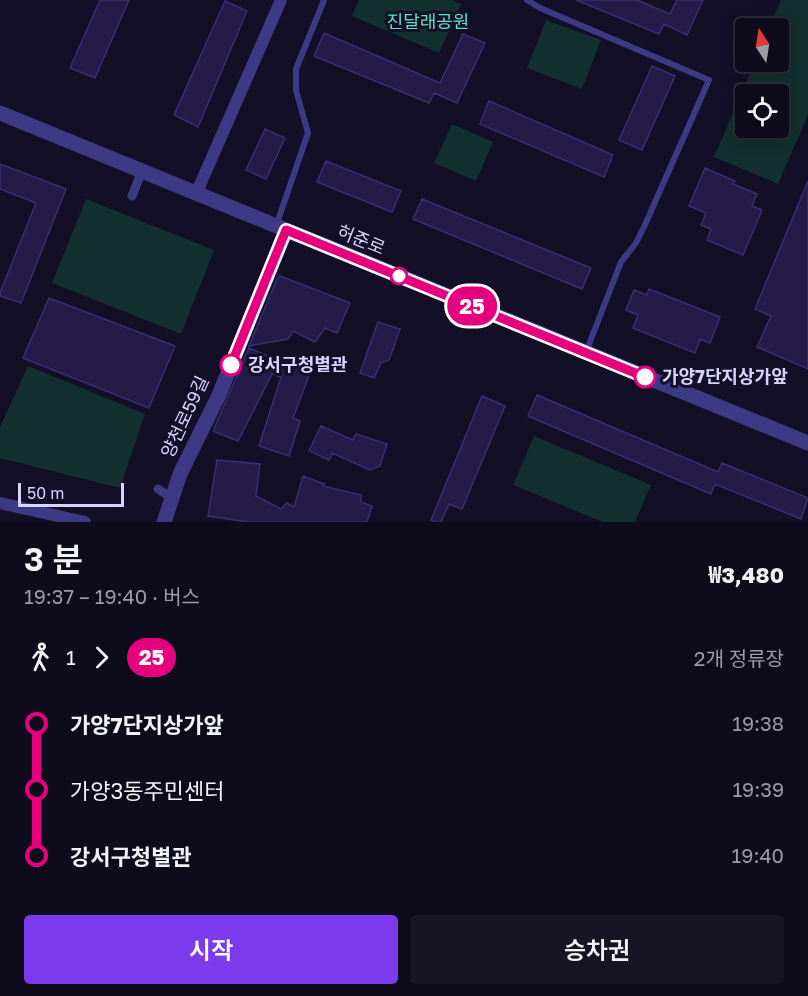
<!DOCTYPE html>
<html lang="ko">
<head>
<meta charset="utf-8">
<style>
	body { margin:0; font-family:"Golos Text","Noto Sans KR",sans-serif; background:#171425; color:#f1f3f6; height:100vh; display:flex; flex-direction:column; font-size:22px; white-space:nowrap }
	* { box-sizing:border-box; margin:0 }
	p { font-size:20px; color:#9b9ba3 }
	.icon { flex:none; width:33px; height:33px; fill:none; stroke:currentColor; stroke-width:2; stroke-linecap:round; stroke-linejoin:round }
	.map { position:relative; height:522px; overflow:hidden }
	.details { display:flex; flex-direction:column; background:#0e0b1c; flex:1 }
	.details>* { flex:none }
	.badge { padding:0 12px; border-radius:20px; font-size:21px; line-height:39px }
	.needle { width:39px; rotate:348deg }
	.tools { position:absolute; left:735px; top:18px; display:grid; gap:12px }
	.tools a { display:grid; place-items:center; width:54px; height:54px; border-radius:6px; background:#0e0b1c; box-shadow:0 3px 15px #0003,0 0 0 2px #2e2b3b; font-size:30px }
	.scale { position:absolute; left:18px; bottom:15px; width:106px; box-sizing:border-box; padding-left:6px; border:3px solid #d9d4ff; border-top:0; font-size:16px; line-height:21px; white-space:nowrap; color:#d9d4ff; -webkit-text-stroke:4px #130f26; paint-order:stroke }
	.map>.badge { position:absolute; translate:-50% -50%; box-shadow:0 0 0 3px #fff }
	.legs { display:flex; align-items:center; gap:9px; height:66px; padding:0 24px; font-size:20px }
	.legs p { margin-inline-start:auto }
	.summary { display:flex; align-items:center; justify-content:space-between; height:102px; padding:0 24px }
	h1 { font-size:33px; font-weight:600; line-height:45px }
	.button { display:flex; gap:12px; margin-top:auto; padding:12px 24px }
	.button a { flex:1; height:69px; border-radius:6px; background:#7c3aed; color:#fff; font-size:24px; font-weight:600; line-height:69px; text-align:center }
	.button a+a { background:#171425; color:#f1f3f6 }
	ul { padding:0 24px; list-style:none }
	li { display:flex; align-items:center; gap:21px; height:66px; font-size:22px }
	li i { display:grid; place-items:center; width:9px; height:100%; margin:0 8px; background:currentColor }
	li i::after { content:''; width:15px; height:15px; margin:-8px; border:4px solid; border-radius:50%; background:#0e0b1c }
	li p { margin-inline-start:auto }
	li:first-child i { background:linear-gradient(#0000 50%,currentColor 0) }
	li:last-child i { background:linear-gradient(currentColor 50%,#0000 0) }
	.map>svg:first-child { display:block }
	.green { fill:#12302f; fill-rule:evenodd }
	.building { fill:#241b47; stroke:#3b2d73; stroke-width:1.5 }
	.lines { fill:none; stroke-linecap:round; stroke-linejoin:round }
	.service { stroke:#3d3a85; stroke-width:6 }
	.pedestrian { stroke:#3d3a85; stroke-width:9 }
	.minor { stroke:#3d3a85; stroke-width:12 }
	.tertiary { stroke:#3d3a85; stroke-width:15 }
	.line-1-casing { stroke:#fff; stroke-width:14 }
	.line-1 { stroke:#e6007e; stroke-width:9 }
	.stop-1-dot { fill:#fff; stroke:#e6007e; stroke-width:3 }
	.labels { text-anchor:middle; stroke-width:6; stroke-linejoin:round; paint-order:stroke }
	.park-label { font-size:18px; fill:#5fe0c0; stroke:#130f26 }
	.street-label { font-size:18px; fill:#d9d4ff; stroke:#130f26 }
	.stop-label { font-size:18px; font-weight:bold; fill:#d9d4ff; stroke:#130f26; text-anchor:start }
</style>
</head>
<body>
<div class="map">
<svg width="808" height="522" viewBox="0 0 808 522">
	<rect width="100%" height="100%" fill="#130f26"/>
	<!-- green -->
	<path class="green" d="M359 0H452L461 4 439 53 352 16Z
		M781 0H808V115L778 184 714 157 755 62H778V28H769ZM746 94H778V128H746Z
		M546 20 601 40 582 89 527 68Z
		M452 124 493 142 476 181 434 163Z
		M86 199 214 250 181 334 52 283Z
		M28 366 145 414 120 488 0 458V427Z
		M534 436 651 485 635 522H603L513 485Z"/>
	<!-- building -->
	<path class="building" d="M100 0H129L95 78 70 68Z
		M576 0H637L670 14 677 0H703L687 35 664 24 659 34Z
		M225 1 247 11 198 127 174 115Z
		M324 33 440 83 463 34 485 43 457 103 434 93 429 103 314 56Z
		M652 66 675 76 642 150 619 140Z
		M489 101 613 155 604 177 480 124Z
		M265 129 285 138 266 179 246 170Z
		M326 161 401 191 392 212 317 182Z
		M0 164 66 189 21 303 0 296V293L36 203 0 189Z
		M705 168 735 181 733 184 757 194 752 206 762 210 743 255 707 240 711 229 701 225 706 213 689 206Z
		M808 181V369L757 347 771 316 755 309Z
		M422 199 591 268 582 289 413 219Z
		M280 276 350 303 337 333 325 328 315 342 293 331 288 339 249 346 277 279Z
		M649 289 720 317 710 343 700 339 695 353 633 328 638 315 626 310 634 290 647 295Z
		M49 298 175 346 149 408 23 358Z
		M378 322 400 329 389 360 381 363 374 378 360 373Z
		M249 348 310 373 293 418 300 421 289 456 259 446 281 377 272 374 238 441 213 431Z
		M537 395 718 472 722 463 808 498 801 519 715 484 711 494 528 416Z
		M482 396 505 406 462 509 449 504 441 522H436L431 520Z
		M321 426 353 440 356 434 387 444 380 466 370 470 332 453 329 460 309 451Z
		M217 460 260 464 256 496 281 509 287 503 294 507 303 476 324 484 323 486 361 495V502L372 506 367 522H248L208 516Z"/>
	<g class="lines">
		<!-- service -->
		<path class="service" d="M527 0 540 8 709 80 644 227 636 243 621 262 586 352
			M276 226 308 133 296 90V69L324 0"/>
		<!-- pedestrian -->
		<path class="pedestrian" d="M132 196 142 171
			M158 489 172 498"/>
		<!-- minor -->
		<path class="minor" d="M196 194 281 0
			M0 503 85 522"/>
		<!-- tertiary -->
		<path class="tertiary" d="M0 113 808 443
			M164 522 180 474 219 395 286 230"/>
	</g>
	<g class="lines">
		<defs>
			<path id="line-1" d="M231 365 286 230 645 377"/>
		</defs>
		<!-- line-1 casing -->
		<use href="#line-1" class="line-1-casing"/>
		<!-- line-1 -->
		<use href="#line-1" class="line-1"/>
	</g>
	<!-- markers -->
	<g class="stop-1-dot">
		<circle cx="399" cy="276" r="8"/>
		<circle cx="231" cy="365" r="10"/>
		<circle cx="645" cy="377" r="10"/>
	</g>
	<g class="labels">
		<!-- park labels -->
		<g class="park-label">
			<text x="428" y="28">진달래공원</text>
		</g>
		<!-- street labels -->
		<g class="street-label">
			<text transform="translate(361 240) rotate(22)" y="6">허준로</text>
			<text transform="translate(185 417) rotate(-65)" y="6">양천로59길</text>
		</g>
		<!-- stop labels -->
		<g class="stop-label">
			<text x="248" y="371">강서구청별관</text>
			<text x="662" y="383">가양7단지상가앞</text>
		</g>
	</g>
</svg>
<div class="tools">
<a><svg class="needle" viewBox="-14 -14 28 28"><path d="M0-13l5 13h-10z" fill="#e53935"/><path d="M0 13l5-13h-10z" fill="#9b9ba3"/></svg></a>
<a><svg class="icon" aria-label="locate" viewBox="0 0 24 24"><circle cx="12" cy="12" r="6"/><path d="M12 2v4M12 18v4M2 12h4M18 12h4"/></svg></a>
</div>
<div class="scale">50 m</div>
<b class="badge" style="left:472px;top:306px;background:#e6007e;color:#fff">25</b>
</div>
<section class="details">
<div class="summary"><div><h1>3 분</h1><p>19:37 – 19:40 · 버스</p></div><b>₩3,480</b></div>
<div class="legs"><svg class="icon" aria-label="walk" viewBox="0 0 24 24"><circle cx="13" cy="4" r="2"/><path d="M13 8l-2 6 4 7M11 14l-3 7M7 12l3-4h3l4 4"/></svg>1<svg class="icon" aria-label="forward" viewBox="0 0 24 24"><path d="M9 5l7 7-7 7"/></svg><b class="badge" style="background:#e6007e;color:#fff">25</b><p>2개 정류장</p></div>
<ul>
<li><i style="color:#e6007e"></i><b>가양7단지상가앞</b><p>19:38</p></li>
<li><i style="color:#e6007e"></i><span>가양3동주민센터</span><p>19:39</p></li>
<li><i style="color:#e6007e"></i><b>강서구청별관</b><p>19:40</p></li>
</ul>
<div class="button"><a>시작</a><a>승차권</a></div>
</section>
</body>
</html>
